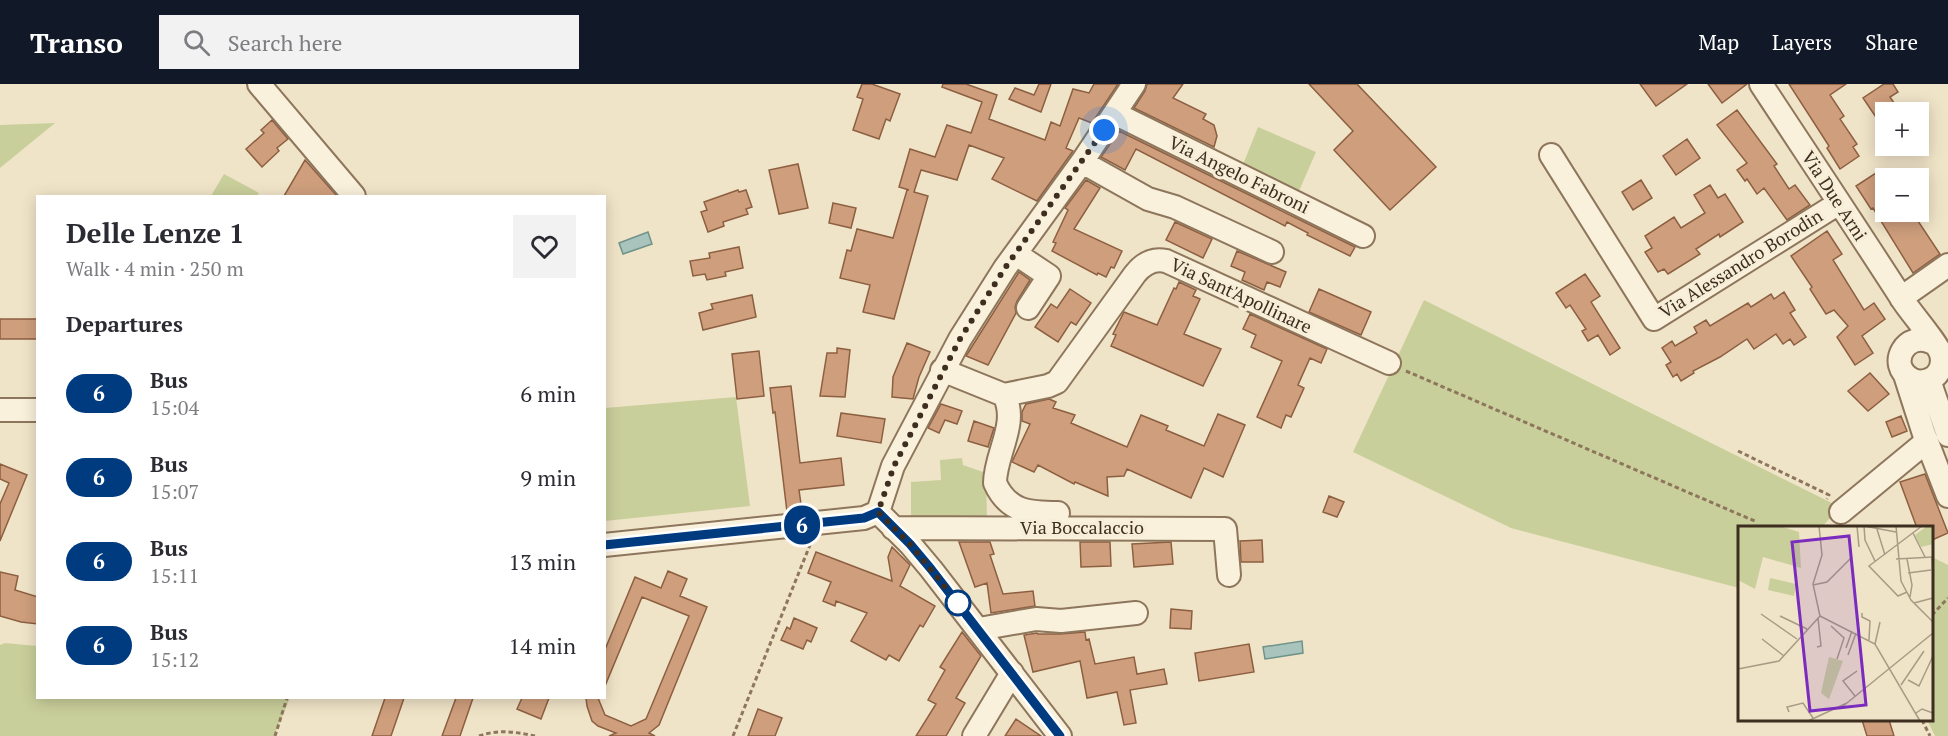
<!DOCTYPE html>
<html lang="en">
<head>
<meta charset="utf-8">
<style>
	body { margin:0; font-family:"PT Serif",serif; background:#f2f2f3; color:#2b2b33; height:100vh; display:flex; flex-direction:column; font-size:22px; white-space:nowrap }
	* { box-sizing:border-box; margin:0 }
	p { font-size:20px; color:#7c7c81 }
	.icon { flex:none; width:33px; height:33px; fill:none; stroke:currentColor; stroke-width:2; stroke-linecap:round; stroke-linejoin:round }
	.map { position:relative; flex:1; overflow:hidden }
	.drawer { position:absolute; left:36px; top:111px; width:570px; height:504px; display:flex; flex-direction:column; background:#fff; border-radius:0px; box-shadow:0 3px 15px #0003 }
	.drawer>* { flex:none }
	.badge { padding:0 12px; border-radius:20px; font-size:21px; line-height:39px }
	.tools { position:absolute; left:1875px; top:18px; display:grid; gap:12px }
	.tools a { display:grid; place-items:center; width:54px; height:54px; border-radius:0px; background:#fff; box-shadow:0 3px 15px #0003; font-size:30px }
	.you { position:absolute; width:30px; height:30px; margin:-15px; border:4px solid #fff; border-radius:50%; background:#1a73e8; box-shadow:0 0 0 9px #1a73e833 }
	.map>.badge { position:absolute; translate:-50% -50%; box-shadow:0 0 0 3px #fff }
	h2 { padding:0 30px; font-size:22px; line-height:54px }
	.round { display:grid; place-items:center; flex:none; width:63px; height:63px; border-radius:0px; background:#f2f2f3 }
	.headline { display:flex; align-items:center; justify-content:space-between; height:102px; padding:0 30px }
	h1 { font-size:28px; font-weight:800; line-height:45px }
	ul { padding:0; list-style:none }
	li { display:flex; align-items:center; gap:18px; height:84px; padding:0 30px }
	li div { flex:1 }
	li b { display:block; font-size:22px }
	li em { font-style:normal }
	li .badge { min-width:66px; font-weight:700; text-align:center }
	header { display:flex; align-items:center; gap:36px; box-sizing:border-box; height:84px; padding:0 30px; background:#111827; color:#fff }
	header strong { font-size:28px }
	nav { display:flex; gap:33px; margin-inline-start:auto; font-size:21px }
	.search { width:420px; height:54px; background:#f2f2f3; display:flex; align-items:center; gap:15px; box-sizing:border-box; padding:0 21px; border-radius:0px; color:#7c7c81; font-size:22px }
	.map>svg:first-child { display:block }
	.green { fill:#c9cf9b }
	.water { fill:#a9c4bc; stroke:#6f938a; stroke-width:1.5 }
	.building { fill:#cf9f7d; stroke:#8d5f41; stroke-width:1.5 }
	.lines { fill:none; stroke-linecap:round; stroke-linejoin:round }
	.minor-casing { stroke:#8d765c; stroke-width:26 }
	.path { stroke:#8d765c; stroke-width:3; stroke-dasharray:4.5 3; stroke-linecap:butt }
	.minor { stroke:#faf1dc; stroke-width:22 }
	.line-casing { stroke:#fff; stroke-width:14 }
	.line { stroke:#003b80; stroke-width:9 }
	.walk { stroke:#3d2e20; stroke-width:6; stroke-dasharray:0 10.8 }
	.stop-dot { fill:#fff; stroke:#003b80; stroke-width:3 }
	.labels { text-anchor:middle; stroke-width:6; stroke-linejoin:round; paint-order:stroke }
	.street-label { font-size:18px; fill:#3d2e20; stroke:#f7eed8 }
	.inset-road { fill:none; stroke:#a89b85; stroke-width:1.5 }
	.view { fill:#7b2cbf; fill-opacity:0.15; stroke:#7b2cbf; stroke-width:3 }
	.inset-edge { fill:none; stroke:#3d2e20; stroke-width:3 }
</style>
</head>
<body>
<header>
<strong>Transo</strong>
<div class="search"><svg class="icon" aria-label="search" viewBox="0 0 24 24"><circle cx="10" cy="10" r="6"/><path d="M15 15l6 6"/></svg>Search here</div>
<nav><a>Map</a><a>Layers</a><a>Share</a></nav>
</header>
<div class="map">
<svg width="1948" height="652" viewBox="0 0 1948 652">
	<rect width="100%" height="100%" fill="#f0e4c8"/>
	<!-- green -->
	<path class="green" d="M55 39 0 84V41Z
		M1258 43 1316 68 1299 107 1242 83Z
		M224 90 259 109 257 112H211Z
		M1424 216 1840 423 1822 443 1740 444 1739 504 1511 444 1353 368Z
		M736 313 750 422 605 437V324Z
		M962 374 963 381 986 389 987 436H911V398L941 396 940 376Z
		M1932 473 1948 481V652H1935L1927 636H1932Z
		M5 559 37 562 38 614H290L274 652H0V561Z"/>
	<!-- water -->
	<path class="water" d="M648 148 652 160 623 170 619 159Z
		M1302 557 1303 569 1265 575 1263 563Z"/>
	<!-- building -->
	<path class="building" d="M862 0H872L900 10 890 37 886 35 879 55 853 46 863 15 857 13Z
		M943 0H966L997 11 989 35 1045 56 1051 38 1060 42 1073 5 1089 9 1094 0H1118L1092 39 1079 34 1066 64 1073 67 1037 117 992 95 1004 74 969 61 957 96 921 86 914 108 928 112 894 235 863 228 870 201 840 194 847 166 851 167 857 145 893 154 907 106H909L899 103 910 65 935 73 947 41 971 49 982 18 942 3Z
		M1039 0H1051L1041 28 1009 15 1015 4 1034 11Z
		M1147 0H1183L1173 14 1206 30 1203 35 1214 41 1217 52 1214 63 1134 24 1145 7Z
		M1309 0H1357L1436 83 1390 126 1334 66 1353 47Z
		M1640 0H1687L1656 22Z
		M1708 0H1747L1722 19Z
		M1789 0H1846L1830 11 1844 32 1840 35 1857 60 1853 63 1859 72 1840 85 1827 64 1829 62Z
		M1884 0H1893L1898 8 1890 13 1900 28H1886V48L1863 14Z
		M1737 26 1777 80 1774 82 1789 105 1795 101 1810 121 1787 136 1764 104 1757 110 1747 95 1745 97 1737 86 1747 79 1717 41Z
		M272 36 288 55 277 64 279 67 262 83 246 65 264 49 261 46Z
		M1119 47 1355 163 1350 172 1307 151 1308 149 1287 138 1285 142 1136 65 1125 86 1101 73Z
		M1687 55 1700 74 1676 91 1663 72Z
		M305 76 337 112H284Z
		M798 80 808 124 779 130 769 86Z
		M1879 87 1886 97V128H1912L1940 170 1913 189 1873 124 1871 125 1856 102Z
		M1086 96 1100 104 1074 145 1122 167 1114 184 1111 183 1106 193 1098 189 1097 191 1052 167 1056 159 1053 158 1068 126 1065 124Z
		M1641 96 1652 114 1633 126 1622 108Z
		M1710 101 1718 114 1725 110 1743 138 1720 153 1719 150 1696 165 1700 170 1668 190 1664 185 1658 188 1645 168 1652 164 1645 152 1674 133 1681 144 1705 129 1694 111Z
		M738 106 739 108 746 106 752 123 746 125 748 130 723 138 724 142 708 148 701 128 707 126 704 118Z
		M833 119 856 124 851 144 829 139Z
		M1175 138 1212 155 1203 174 1166 156Z
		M1827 147 1842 170 1833 176 1864 226 1874 219 1885 235 1862 252 1873 269 1855 281 1837 253 1848 242 1834 226 1826 230 1810 205 1812 203 1791 172Z
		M739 163 743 184 725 188 726 192 707 196 705 190 693 192 690 177 710 174 709 169Z
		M1237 167 1286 188 1280 203 1267 198 1264 206 1242 196 1245 188 1231 182Z
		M1019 188 1030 196 1017 217 1015 223 1016 229 988 281 966 272Z
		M1585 190 1600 212 1591 218 1620 264 1610 271 1598 251 1588 257 1582 247 1586 245 1570 221 1566 224 1556 209Z
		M1179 198 1196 206 1193 212 1200 215 1184 250 1221 265 1203 302 1111 262 1116 251 1113 250 1124 228 1157 241 1174 204 1176 205Z
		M1070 205 1091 219 1076 241 1071 238 1058 258 1035 243 1051 220 1057 224Z
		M1319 205 1371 228 1361 251 1309 228Z
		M1784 208 1795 226 1790 229 1806 253 1794 261 1790 255 1783 260 1776 250 1754 265 1747 255 1720 273 1693 287 1694 289 1681 297 1677 290 1673 293 1666 281 1671 278 1662 264 1672 257 1675 262 1697 249 1694 243 1706 236 1710 242 1748 219 1751 223 1771 210 1774 215Z
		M752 211 756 233 703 246 699 229 713 225 711 220Z
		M1250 230 1327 265 1321 279 1310 274 1298 301 1304 304 1291 333 1286 331 1281 344 1257 333 1282 277 1251 263 1256 251 1243 245Z
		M0 235H38V255H0Z
		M907 259 930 268 919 293 913 315 892 313 893 293Z
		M837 264 850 266 845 313 820 312 827 269H837Z
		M759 267 764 312 737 315 732 270Z
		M1870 289 1889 310 1868 327 1848 307Z
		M791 302 800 379 841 374 844 401 799 406 802 427 787 428 775 328 773 329 770 304Z
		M1049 315 1056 318 1053 324 1075 331 1071 339 1127 363 1141 331 1168 342 1166 346 1204 362 1218 330 1245 341 1223 393 1204 384 1191 414 1127 385 1124 392 1107 393 1108 412 1075 398 1074 400 1038 381 1034 388 1012 378 1030 340 1022 337V328L1026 320Z
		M941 320 962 327 957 340 945 336 939 349 928 344Z
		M841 329 885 335 881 359 837 352Z
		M1901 332 1907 347 1892 353 1886 338Z
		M974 337 994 344 988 363 968 357Z
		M0 380 27 391 0 457V420L9 399 0 395Z
		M1925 390 1948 449 1932 456V444H1917L1900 398Z
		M1329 412 1344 418 1337 433 1323 428Z
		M1262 456 1263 478H1241L1240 457Z
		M959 458H990L994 470 990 471 1003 510 1033 507 1035 522 991 529 987 499 975 503Z
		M1080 458H1110L1111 482 1081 483Z
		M1171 458 1173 480 1134 483 1132 460Z
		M892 463 910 481 900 502 935 522 923 543 920 541 899 577 889 571 886 576 851 557 867 529 836 517 835 522 823 517 831 498 808 489 816 468 892 497 888 473Z
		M668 487 687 495 680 512 707 523 659 641 649 649 655 652H609L616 649 598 642 592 637 587 622 586 614H598L605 631 631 642 646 635 689 532 642 513 605 602 604 568 635 493 661 504Z
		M0 488 18 492 15 506 38 513V540L21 538 0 532Z
		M1171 525 1192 527 1191 545 1170 544Z
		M794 534 817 544 811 558 807 556 803 565 781 556 787 543 790 545Z
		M962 548 981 572 956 614 965 619 946 652H916L936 620 928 616 945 586 940 583Z
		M1085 548 1086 556 1089 555 1095 580 1134 573 1137 590 1164 585 1167 600 1130 606 1136 639 1124 641 1117 608 1087 614 1080 577 1033 588 1024 551 1037 549 1038 550H1060Z
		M1249 560 1254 588 1199 597 1195 569Z
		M385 614H404L391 652H372Z
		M456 614H473L460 652H442Z
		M522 614H549L541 635 517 625Z
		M758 625 782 634 775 652H748Z
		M1016 635 1041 652H1005Z
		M1862 636H1889L1894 652H1867Z"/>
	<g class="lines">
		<defs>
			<path id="minor" d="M259 0 354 112
				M1761 0C1809 73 1857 145 1904 218 1912 230 1938 260 1941 270 1944 281 1939 293 1928 296 1923 298 1916 298 1911 295 1886 281 1906 245 1933 259
				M1116 30 1363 152
				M1551 71 1654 235 1839 119
				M1082 78 1148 115 1175 123 1272 168
				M1016 170 1049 192 1028 224
				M1901 214 1948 181
				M942 286 1004 311
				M1905 291 1924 350 1948 412
				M1929 296 1948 351
				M1004 311 1048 302 1057 298 1135 190C1143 180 1153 174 1166 177L1389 279
				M1004 311C1019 339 995 370 995 399 1008 428 1029 429 1058 429
				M0 326H38
				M878 428 893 382 960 255 1005 184 1082 78 1134 0
				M1841 428 1927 357
				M893 444 1225 445 1229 491
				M604 461 864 434 878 428 910 460 931 485 1060 652
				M979 545 1036 535 1061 537 1136 529
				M974 652 1012 589"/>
		</defs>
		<!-- minor casing -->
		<use href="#minor" class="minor-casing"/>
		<!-- path -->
		<path class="path" d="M1406 287 1757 438
			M1738 367 1829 411 1827 415
			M1932 531 1948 514
			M1922 636 1930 652
			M275 652 287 614
			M479 652C498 645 516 648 535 652
			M733 652 812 456"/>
		<!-- minor -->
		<use href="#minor" class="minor"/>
	</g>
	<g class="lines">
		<defs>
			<path id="line" d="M604 461 864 434 878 428 910 460 931 485 1060 652"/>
		</defs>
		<!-- line casing -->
		<use href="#line" class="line-casing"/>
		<!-- line -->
		<use href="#line" class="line"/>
		<!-- walk -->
		<path class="walk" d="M958 519 910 460 878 428 894 382 960 255 1005 184 1104 46"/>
	</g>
	<!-- markers -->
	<circle class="stop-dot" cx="958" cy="519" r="12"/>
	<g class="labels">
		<!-- street labels -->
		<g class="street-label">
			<text transform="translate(1239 91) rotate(26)" y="6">Via Angelo Fabroni</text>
			<text transform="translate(1834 112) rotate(57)" y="6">Via Due Arni</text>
			<text transform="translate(1741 180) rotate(-32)" y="6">Via Alessandro Borodin</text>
			<text transform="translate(1241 212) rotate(25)" y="6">Via Sant'Apollinare</text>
			<text x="1082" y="450">Via Boccalaccio</text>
		</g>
	</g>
	<!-- overview -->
	<g transform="translate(1738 442)">
		<rect width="195" height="195" fill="#f0e4c8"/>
		<path d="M0 0H42L61 6 63 42 25 31 17 63 0 54ZM189 0H195V18L183 21 177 9ZM32 52 58 58 56 70 30 64ZM91 131 105 135 91 173 83 167Z" fill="#c9cf9b"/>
		<path class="inset-road" d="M119 0 121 21M126 0 127 14 137 35M126 0 158 6M138 0 147 29M158 0 163 55 173 74 195 96M175 7 187 31M194 31 195 54M158 33 195 31M169 33 174 59 172 71M170 47 193 44M75 59 89 56 114 31M169 66 160 70 131 40 184 0M176 77 195 72M124 87V91L132 95 131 114M23 88 59 113M42 90 69 103M82 90 137 118 182 195M93 100 106 112 99 133M24 113 46 130M137 118 142 96M79 121 83 120 80 92M108 122 114 105M110 129 118 107M0 143 41 135 82 90 75 58 84 29 81 0M170 154 181 160 195 130M163 159 186 125M117 170 105 155 119 145M104 181 195 107M51 186 49 181 65 177 75 192M178 187 184 183 195 187M70 195 109 177"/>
		<path class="view" d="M111 10 128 179 72 185 54 16Z"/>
		<rect width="195" height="195" class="inset-edge"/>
	</g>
</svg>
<div class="tools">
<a>+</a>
<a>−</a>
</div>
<div class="you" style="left:1104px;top:46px"></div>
<b class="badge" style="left:802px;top:441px;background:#003b80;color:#fff">6</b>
<section class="drawer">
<div class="headline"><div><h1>Delle Lenze 1</h1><p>Walk · 4 min · 250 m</p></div><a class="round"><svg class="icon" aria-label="heart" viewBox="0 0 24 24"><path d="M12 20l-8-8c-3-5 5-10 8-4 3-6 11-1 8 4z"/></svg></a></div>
<h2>Departures</h2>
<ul>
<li><span class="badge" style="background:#003b80;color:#fff">6</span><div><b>Bus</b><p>15:04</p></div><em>6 min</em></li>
<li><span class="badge" style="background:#003b80;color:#fff">6</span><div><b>Bus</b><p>15:07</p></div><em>9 min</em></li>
<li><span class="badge" style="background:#003b80;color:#fff">6</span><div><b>Bus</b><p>15:11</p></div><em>13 min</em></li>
<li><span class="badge" style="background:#003b80;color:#fff">6</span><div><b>Bus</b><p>15:12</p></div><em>14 min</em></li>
</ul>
</section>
</div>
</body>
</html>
